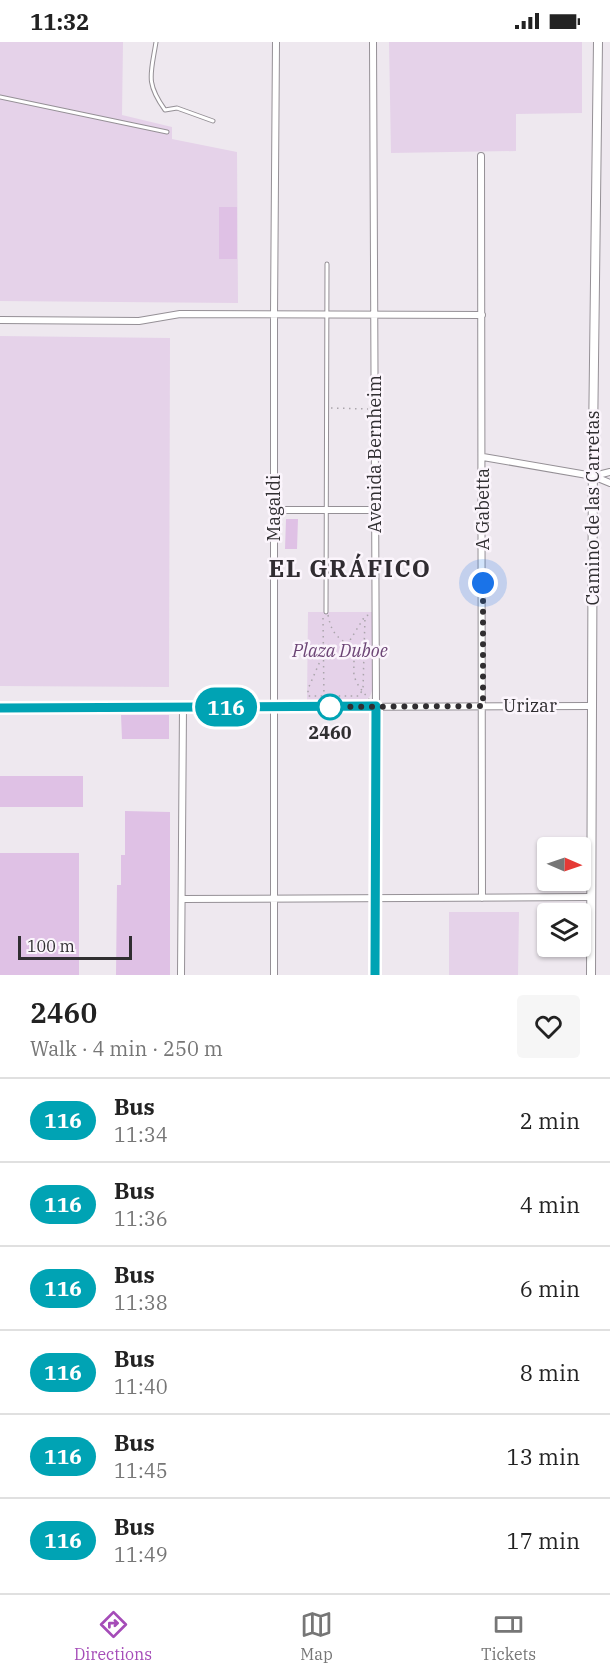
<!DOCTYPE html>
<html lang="en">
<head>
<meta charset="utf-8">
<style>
	body { margin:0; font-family:"IBM Plex Serif",serif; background:#f6f6f6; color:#222; height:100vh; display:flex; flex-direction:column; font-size:22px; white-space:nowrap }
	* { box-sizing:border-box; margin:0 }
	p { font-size:20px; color:#767676 }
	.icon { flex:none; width:33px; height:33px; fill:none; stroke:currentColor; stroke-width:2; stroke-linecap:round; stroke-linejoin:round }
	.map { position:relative; height:933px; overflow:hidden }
	.drawer { display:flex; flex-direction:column; background:#fff; flex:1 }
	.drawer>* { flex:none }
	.badge { padding:0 12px; border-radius:20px; font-size:21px; line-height:39px }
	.needle { width:39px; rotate:92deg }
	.tools { position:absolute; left:537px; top:795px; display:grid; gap:12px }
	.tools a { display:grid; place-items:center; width:54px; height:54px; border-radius:6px; background:#fff; box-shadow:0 2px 4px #0004; font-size:30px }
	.scale { position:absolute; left:18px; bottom:15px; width:114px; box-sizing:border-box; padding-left:6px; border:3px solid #302e31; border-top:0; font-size:16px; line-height:21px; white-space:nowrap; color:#302e31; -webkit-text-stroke:4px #fbf5fc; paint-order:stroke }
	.you { position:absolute; width:30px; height:30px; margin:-15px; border:4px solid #fff; border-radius:50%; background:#1a73e8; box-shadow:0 0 0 9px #1a73e833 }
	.map>.badge { position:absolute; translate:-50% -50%; box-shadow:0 0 0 3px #fff }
	.round { display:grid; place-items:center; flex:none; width:63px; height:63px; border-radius:6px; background:#f6f6f6 }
	.headline { display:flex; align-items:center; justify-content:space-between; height:102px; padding:0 30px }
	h1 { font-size:28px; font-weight:600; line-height:45px }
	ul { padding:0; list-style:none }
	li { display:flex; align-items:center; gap:18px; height:84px; padding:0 30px; border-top:2px solid #e0e0e0 }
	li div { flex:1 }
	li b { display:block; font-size:22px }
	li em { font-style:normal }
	li .badge { min-width:66px; font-weight:700; text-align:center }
	.status { display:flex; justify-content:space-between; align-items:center; height:42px; padding:0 30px; background:#fff; direction:ltr }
	.status svg { height:16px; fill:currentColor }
	.dock { display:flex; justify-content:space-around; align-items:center; height:84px; border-top:2px solid #e0e0e0; background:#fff; font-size:16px; color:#767676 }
	.dock a { display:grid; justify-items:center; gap:3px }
	.dock .active { color:#a54cb8 }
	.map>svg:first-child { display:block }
	.green { fill:#e5d2e9 }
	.building { fill:#dfc1e5 }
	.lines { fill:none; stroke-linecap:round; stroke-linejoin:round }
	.service-casing { stroke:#959096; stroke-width:5 }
	.minor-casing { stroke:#959096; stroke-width:8 }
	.tertiary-casing { stroke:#959096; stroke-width:10 }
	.path { stroke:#aaa5ab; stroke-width:1.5; stroke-dasharray:1.5 4.5; stroke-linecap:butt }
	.service { stroke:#fff; stroke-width:3 }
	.minor { stroke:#fff; stroke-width:6 }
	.tertiary { stroke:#fff; stroke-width:8 }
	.line-casing { stroke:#fff; stroke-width:14 }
	.line { stroke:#00a3b4; stroke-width:9 }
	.walk { stroke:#302e31; stroke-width:6; stroke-dasharray:0 10.8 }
	.stop-dot { fill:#fff; stroke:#00a3b4; stroke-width:3 }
	.labels { text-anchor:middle; stroke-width:5; stroke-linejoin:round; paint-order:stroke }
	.street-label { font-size:18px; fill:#302e31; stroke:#fbf5fc }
	.park-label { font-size:18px; font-style:italic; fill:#6c4575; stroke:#fbf5fc }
	.stop-label { font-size:18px; font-weight:bold; fill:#302e31; stroke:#fbf5fc }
	.district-label { font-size:24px; font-weight:bold; letter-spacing:1.5px; fill:#302c31; stroke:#fbf5fc }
</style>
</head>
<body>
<div class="status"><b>11:32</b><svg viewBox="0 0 49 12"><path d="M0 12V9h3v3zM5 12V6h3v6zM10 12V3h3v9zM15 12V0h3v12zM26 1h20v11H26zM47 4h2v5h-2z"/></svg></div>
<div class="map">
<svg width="610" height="933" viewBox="0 0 610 933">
	<rect width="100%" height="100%" fill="#eee8ef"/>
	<!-- green -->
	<path class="green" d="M0 0H123L122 73 172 85V97L237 110 238 261 0 259Z
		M389 0H582V71L516 72V109L391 111Z
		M0 294 170 296 169 645 0 644Z
		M308 570H372V648C371 654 369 657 363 659L307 658Z
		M449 870H519L518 933H449Z"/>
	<!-- building -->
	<path class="building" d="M219 165H237V217H219Z
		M286 477H298L297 507H285Z
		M121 673H169V697H122Z
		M0 734H83V765H0Z
		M125 769 170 770V933H116L117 843H121V813H125Z
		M0 811H79V933H0Z"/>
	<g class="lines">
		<defs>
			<path id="service" d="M156 0C151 32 145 40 165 68L177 66 213 79
				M0 55 167 90
				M326 570 327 222"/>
			<path id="minor" d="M373 0 376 664 375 933
				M481 114 482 856
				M0 278 139 279 180 272 482 273
				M483 415 593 434 610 441
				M594 434 610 430
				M274 468H375
				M0 666 593 664
				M182 857 592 855
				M181 933 183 665
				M274 933V272L276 0"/>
			<path id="tertiary" d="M591 933 593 399 598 0"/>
		</defs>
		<!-- service casing -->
		<use href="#service" class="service-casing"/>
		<!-- minor casing -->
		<use href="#minor" class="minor-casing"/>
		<!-- tertiary casing -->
		<use href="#tertiary" class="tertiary-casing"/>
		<!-- path -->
		<path class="path" d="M331 366 368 367
			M328 573C333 598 340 592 351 609 356 617 353 624 354 633 356 642 363 650 369 657
			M323 576 324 658
			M347 603 365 574 369 573
			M324 610 308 647V654H359L363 647 365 574"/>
		<!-- service -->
		<use href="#service" class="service"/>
		<!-- minor -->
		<use href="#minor" class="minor"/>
		<!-- tertiary -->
		<use href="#tertiary" class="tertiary"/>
	</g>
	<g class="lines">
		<defs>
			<path id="line" d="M0 666 376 664 375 933"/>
		</defs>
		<!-- line casing -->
		<use href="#line" class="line-casing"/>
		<!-- line -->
		<use href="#line" class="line"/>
		<!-- walk -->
		<path class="walk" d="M330 665H324L483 664V541"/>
	</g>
	<!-- markers -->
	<circle class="stop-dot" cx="330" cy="665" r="12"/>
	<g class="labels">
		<!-- street labels -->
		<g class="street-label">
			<text transform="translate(375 412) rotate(-90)" y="6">Avenida Bernheim</text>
			<text transform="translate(274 466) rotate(-90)" y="6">Magaldi</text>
			<text transform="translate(593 466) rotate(-90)" y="6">Camino de las Carretas</text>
			<text transform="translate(483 467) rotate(-90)" y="6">A Gabetta</text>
			<text x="530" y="670">Urizar</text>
		</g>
		<!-- park labels -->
		<g class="park-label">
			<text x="340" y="615">Plaza Duboe</text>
		</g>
		<!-- stop labels -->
		<g class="stop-label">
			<text x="330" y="697">2460</text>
		</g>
		<!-- district labels -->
		<g class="district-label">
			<text x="350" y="535">EL GRÁFICO</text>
		</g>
	</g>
</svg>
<div class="tools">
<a><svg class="needle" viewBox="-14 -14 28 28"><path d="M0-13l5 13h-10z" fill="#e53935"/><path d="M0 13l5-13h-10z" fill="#767676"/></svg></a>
<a><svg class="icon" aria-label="layers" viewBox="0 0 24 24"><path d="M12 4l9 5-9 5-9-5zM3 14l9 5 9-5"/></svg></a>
</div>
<div class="scale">100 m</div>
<div class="you" style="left:483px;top:541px"></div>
<b class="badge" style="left:226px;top:665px;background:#00a3b4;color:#fff">116</b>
</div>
<section class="drawer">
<div class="headline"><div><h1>2460</h1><p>Walk · 4 min · 250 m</p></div><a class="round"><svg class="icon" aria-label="heart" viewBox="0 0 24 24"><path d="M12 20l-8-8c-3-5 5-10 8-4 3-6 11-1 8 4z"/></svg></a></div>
<ul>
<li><span class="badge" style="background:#00a3b4;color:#fff">116</span><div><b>Bus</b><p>11:34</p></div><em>2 min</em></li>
<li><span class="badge" style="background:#00a3b4;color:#fff">116</span><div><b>Bus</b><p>11:36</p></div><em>4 min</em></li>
<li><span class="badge" style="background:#00a3b4;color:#fff">116</span><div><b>Bus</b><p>11:38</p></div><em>6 min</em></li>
<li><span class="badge" style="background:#00a3b4;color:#fff">116</span><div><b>Bus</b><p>11:40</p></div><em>8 min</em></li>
<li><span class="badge" style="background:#00a3b4;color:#fff">116</span><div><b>Bus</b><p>11:45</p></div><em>13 min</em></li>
<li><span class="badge" style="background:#00a3b4;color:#fff">116</span><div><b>Bus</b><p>11:49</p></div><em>17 min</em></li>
</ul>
</section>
<nav class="dock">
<a class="active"><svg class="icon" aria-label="directions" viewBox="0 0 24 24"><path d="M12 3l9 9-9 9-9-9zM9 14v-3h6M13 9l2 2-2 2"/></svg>Directions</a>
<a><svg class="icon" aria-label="map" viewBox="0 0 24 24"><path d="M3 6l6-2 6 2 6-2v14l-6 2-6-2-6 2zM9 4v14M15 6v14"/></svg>Map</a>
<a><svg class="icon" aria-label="tickets" viewBox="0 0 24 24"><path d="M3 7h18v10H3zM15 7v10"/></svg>Tickets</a>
</nav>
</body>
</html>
